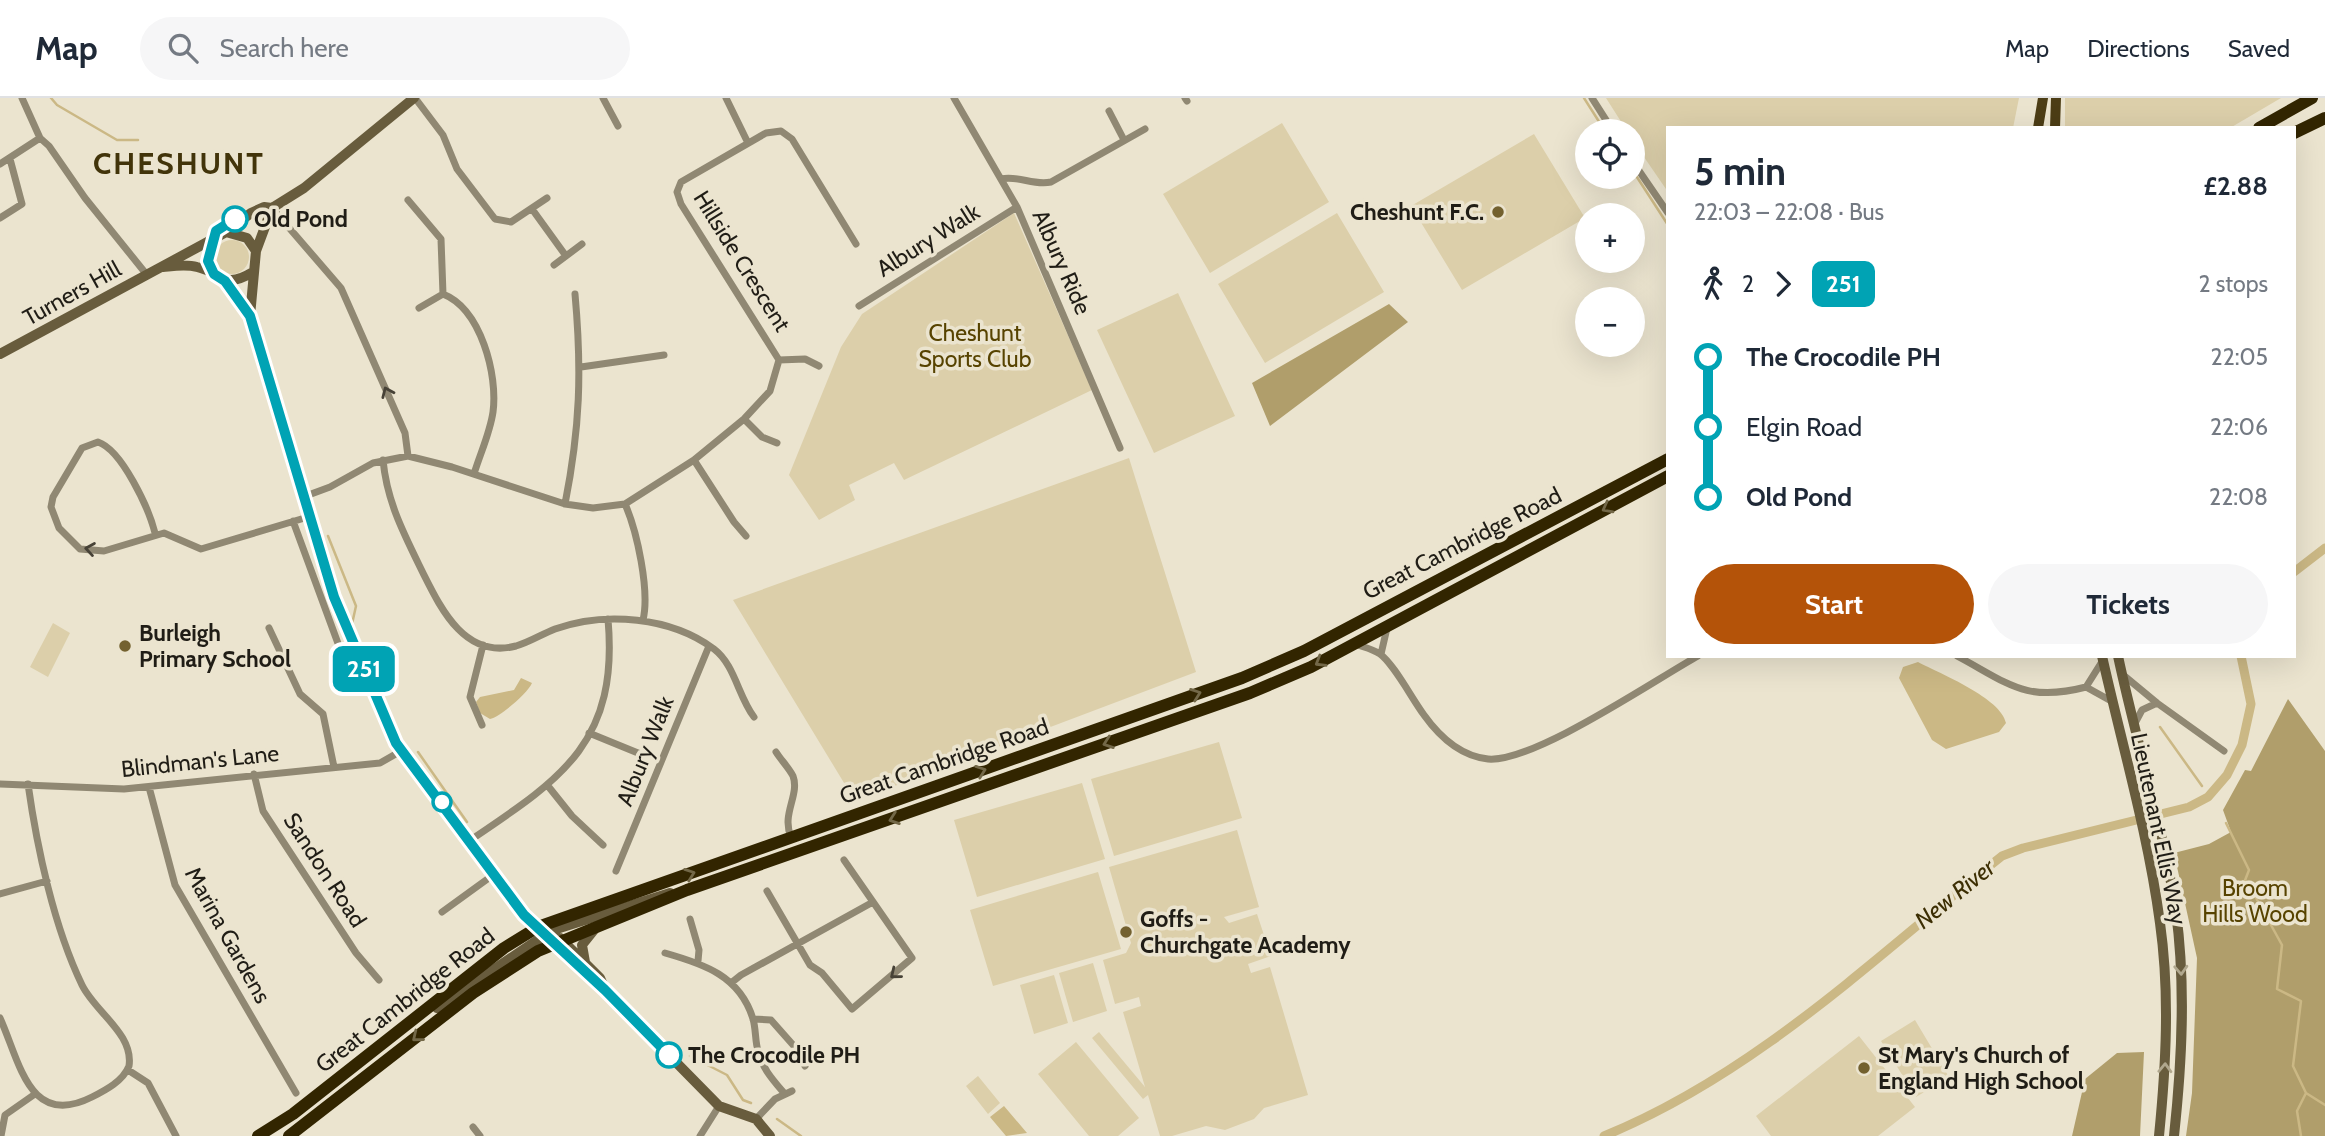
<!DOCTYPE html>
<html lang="en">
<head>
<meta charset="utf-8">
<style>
	body { margin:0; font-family:Cabin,sans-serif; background:#f6f6f7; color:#1f2937; height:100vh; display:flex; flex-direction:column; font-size:26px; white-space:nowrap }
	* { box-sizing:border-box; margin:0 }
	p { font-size:23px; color:#747a83 }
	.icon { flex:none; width:38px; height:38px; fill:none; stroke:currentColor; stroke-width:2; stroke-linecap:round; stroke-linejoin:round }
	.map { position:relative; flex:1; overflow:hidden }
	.side { position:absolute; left:1666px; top:28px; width:630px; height:532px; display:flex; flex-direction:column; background:#fff; border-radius:0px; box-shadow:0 7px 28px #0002 }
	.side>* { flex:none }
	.badge { padding:0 14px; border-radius:10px; font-size:24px; line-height:46px }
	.controls { position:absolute; left:1575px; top:21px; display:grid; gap:14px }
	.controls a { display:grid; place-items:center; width:70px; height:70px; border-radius:50%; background:#fff; box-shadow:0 7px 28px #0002; font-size:35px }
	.map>.badge { position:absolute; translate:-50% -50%; box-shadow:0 0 0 4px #fff }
	.legs { display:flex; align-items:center; gap:10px; height:77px; padding:0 28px; font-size:23px }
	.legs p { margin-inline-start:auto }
	.overview { display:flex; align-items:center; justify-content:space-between; height:119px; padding:0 28px }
	h1 { font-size:38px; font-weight:700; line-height:52px }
	.cta { display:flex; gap:14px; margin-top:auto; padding:14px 28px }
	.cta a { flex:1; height:80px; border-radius:42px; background:#b45309; color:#fff; font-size:28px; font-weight:700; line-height:80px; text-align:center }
	.cta a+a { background:#f6f6f7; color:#1f2937 }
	ul { padding:0 28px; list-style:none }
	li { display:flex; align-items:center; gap:24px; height:70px; font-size:26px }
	li i { display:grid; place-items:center; width:10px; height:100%; margin:0 9px; background:currentColor }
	li i::after { content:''; width:18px; height:18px; margin:-9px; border:5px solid; border-radius:50%; background:#fff }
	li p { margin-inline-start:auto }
	li:first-child i { background:linear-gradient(#0000 50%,currentColor 0) }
	li:last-child i { background:linear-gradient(currentColor 50%,#0000 0) }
	header { display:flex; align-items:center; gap:42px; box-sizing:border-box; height:98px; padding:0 35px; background:#fff; border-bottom:2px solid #e0e1e3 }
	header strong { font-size:33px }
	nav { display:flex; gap:38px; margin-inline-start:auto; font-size:24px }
	.search { width:490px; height:63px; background:#f6f6f7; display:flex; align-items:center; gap:18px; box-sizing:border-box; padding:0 24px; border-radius:38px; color:#747a83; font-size:26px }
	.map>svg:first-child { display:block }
	.green { fill:#dccfaa }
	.forest { fill:#b09e6b }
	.water { fill:#cbb885 }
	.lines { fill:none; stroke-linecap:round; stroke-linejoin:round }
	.stream { stroke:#cbb885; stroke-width:2.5 }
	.canal { stroke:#cbb885; stroke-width:9 }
	.street { stroke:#908873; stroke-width:7 }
	.secondary { stroke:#685c3d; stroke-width:10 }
	.primary { stroke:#4c3d15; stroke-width:10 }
	.highway { stroke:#322500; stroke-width:12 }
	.oneway { stroke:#474237 }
	.oneway2 { stroke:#736848 }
	.oneway3 { stroke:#b0a78d }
	.line-1-casing { stroke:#fff; stroke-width:16 }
	.line-1 { stroke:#00a3b4; stroke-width:10 }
	.poi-dot { fill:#73612f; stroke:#ebe4cf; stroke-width:2.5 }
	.stop-1-dot { fill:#fff; stroke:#00a3b4; stroke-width:3.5 }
	.labels { text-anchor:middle; stroke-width:7; stroke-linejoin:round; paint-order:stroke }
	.poi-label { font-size:23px; font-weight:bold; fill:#201d16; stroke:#ebe4cf; text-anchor:start }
	.stop-label { font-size:23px; font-weight:bold; fill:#201d16; stroke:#ebe4cf; text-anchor:start }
	.street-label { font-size:23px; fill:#201d16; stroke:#ebe4cf }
	.park-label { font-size:23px; fill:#574300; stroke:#ebe4cf }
	.water-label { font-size:24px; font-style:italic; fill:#3c2e03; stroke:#ebe4cf }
	.district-label { font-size:30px; font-weight:bold; letter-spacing:2px; fill:#42340a; stroke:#ebe4cf }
</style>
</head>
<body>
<header>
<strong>Map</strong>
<div class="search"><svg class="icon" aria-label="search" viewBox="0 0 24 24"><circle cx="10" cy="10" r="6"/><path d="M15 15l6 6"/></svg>Search here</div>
<nav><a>Map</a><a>Directions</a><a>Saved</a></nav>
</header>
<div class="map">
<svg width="2325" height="1038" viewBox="0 0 2325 1038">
	<rect width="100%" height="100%" fill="#ebe4cf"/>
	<!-- green -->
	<path class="green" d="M1606 0H2019L2013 30H1668V94L1633 43V33H1627Z
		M2065 0H2281L2230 30H2065Z
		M1282 25 1329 104 1210 175 1163 96Z
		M1534 36 1585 120 1462 192 1411 108Z
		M1014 115 1092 292 904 382 894 365 849 387 855 402 819 422 789 377 841 249 862 216Z
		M1337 115 1384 194 1265 265 1218 186Z
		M215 159a17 17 0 1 1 34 0a17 17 0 1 1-34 0Z
		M1178 195 1235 318 1154 355 1097 232Z
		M1129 360 1196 574 855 703 733 502Z
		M53 525 70 535 48 579 30 569Z
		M1219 644 1242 720 1114 758 1091 681Z
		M1082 685 1105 761 977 799 954 722Z
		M1237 732 1259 809 1224 819 1229 825 1257 816 1271 858 1248 866 1251 875 1270 869 1308 997 1264 1010 1254 1021 1225 1032 1206 1028 1172 1038H1160L1148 997 1143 1001 1092 940 1099 934 1145 989 1123 914 1141 908 1139 899 1115 906 1103 862 1126 855 1131 845 1109 769Z
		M1098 774 1121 851 993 888 970 812Z
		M1093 865 1107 913 1073 924 1059 875Z
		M1054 877 1068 925 1034 936 1020 887Z
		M1915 922 1949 979 1916 999 1881 943Z
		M1859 938 1915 1009 1878 1038H1771L1756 1018Z
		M1076 944 1139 1020 1118 1038H1089L1038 976Z
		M978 978 1000 1005 988 1016 966 988Z"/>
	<!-- forest -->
	<path class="forest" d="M1389 206 1408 224 1270 328 1252 285Z
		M2288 601 2325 653V1038H2186L2192 995 2197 860 2174 755 2209 746 2231 734 2223 712 2245 672 2251 673Z
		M2144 954 2140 1038H2072L2085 981 2117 955Z"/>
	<!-- water -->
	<path class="water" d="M1918 564C1941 576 2001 600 2006 625L1999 634 1946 651 1932 642 1899 580 1903 569Z
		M521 580 532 585C528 595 500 619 490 621L480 615 476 604 480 599 514 592Z
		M1004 1008 1027 1035 1006 1038 990 1019Z"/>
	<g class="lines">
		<!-- stream -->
		<path class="stream" d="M51 0 57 7 117 42H138
			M1584 0 1605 33
			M1633 73 1668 127
			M328 438 356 508 352 526 381 590
			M2160 629 2202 688
			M418 654 467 724
			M2226 725 2249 772 2244 785 2255 798 2282 847 2277 891 2301 903 2293 968 2306 995 2297 1013 2301 1038
			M690 958 727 977 743 1002 751 1005
			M2306 995 2325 1007
			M777 1021 801 1038"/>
		<!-- canal -->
		<path class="canal" d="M2294 474 2325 450
			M1604 1038C1756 976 1875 859 2002 758L2023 750 2189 709 2208 699 2227 677 2242 647 2251 606 2241 558"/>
		<!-- street -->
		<path class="street" d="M22 0 40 40 49 48 85 100 147 177
			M415 0 443 37 457 71 495 121 511 124 547 100
			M603 0 618 28
			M726 0 748 45
			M954 0 1017 109 1120 350
			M1185 0 1187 3
			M1592 0 1613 33
			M1109 13 1124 42
			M1633 64 1668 115
			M0 66 40 40
			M1001 81C1019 77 1033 88 1051 84L1145 31
			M408 102 441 141 443 196C481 211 498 277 493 314 490 335 480 356 474 376
			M272 110 341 190 405 335 408 358
			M532 111 566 158
			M0 120 22 106 10 61
			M554 167 582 146
			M859 208 1017 109
			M419 210 443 196
			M779 262 681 106 677 94 681 84 766 35 781 33 792 41 856 146
			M581 269 664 257
			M744 321 762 339 777 345
			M383 362C387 405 405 438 424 477 442 513 466 561 516 548 530 544 542 536 555 531 605 513 671 519 714 551 735 567 738 598 754 619
			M694 362 734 424 746 438
			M303 399 330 389 373 365 408 358 452 369 565 406 593 410 625 406 694 362 744 321 770 293 779 262 805 261 819 268
			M565 406C580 330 582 274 575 196
			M625 406C637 433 650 493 643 522
			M293 423 343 559 348 565 360 562
			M155 435C149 411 122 352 98 344L82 350 53 399 51 409 59 430 80 451 104 453 164 435 201 451 308 419
			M269 530 300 596 323 616 334 669
			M1355 546C1363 549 1373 551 1380 556 1394 566 1412 601 1424 617 1439 638 1460 658 1488 661 1533 665 1653 583 1698 558
			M1381 556 1387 530
			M1957 558C2008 585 2025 605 2086 589L2113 604
			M2122 576 2157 605 2224 653
			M2086 589 2103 562
			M482 627 470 599 483 547
			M2134 627 2142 612 2157 605
			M589 635 638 655
			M776 654C781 662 789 670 793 678 800 697 781 716 791 739
			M254 676 263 713 356 855 379 882
			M0 686 124 691 380 665 401 653
			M548 688 572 718 603 747
			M149 689 175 787 296 995
			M469 743C561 681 619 645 608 521
			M616 773 709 548
			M767 793 810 867 822 875 852 911 912 860 844 762
			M0 796 47 783
			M442 814 493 777
			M690 821 699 852 698 863
			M665 855C704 866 740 878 753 921 756 931 755 943 758 953 762 970 773 982 784 995
			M731 885 741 877 873 804
			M0 920C20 964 29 1031 92 999 106 992 123 983 129 968 134 936 95 914 82 887 54 829 37 750 28 686
			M753 921 771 922 794 948 805 968
			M128 972 148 985 176 1038
			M756 1021 775 1001 792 993
			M473 1029 480 1038
			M1 1038 5 1017 35 996
			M700 1038 719 1008"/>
		<!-- secondary -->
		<path class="secondary" d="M226 134 247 140 256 153 250 218 267 280 334 499 396 645 524 817 605 892 719 1008 756 1021 770 1038
			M212 141 208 164 214 176
			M256 153 272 110
			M163 169C174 168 186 166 197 169 223 175 223 192 253 174
			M225 183 250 218
			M0 256 226 134 251 115 264 109 272 110 304 90 414 0
			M2102 558C2122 647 2148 735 2160 825 2170 896 2166 967 2159 1038
			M2118 558C2136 643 2163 728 2176 814 2186 888 2182 964 2174 1038
			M547 834 670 795
			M560 840 600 880 605 891
			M585 864 582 847 594 832
			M437 910 545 837H554L562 842"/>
		<!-- primary -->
		<path class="primary" d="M2038 30 2043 0
			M2055 30 2056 0"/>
		<!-- highway -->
		<path class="highway" d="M2259 30 2312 0
			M2294 35 2325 20
			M258 1038 293 1016 504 850 538 829 1242 580 1304 553 1668 361
			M289 1038 473 895 538 853 687 792 1250 595 1311 569 1668 378"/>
	</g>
	<!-- one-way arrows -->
	<defs><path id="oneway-chevron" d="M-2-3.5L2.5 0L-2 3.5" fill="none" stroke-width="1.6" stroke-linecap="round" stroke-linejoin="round" transform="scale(1.75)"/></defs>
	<g class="oneway">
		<use href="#oneway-chevron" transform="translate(387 294) rotate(-114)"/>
		<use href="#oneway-chevron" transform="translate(90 451) rotate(-171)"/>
		<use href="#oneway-chevron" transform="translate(895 876) rotate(141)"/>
	</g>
	<g class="oneway2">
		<use href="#oneway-chevron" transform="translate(1607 410) rotate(152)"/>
		<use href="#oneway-chevron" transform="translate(1320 564) rotate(149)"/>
		<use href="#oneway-chevron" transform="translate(1196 596) rotate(-20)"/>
		<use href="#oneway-chevron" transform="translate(1108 645) rotate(161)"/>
		<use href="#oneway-chevron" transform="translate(981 673) rotate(-20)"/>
		<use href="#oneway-chevron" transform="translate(894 721) rotate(161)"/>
		<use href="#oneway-chevron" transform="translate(690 776) rotate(-20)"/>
		<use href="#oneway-chevron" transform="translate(417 939) rotate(141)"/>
	</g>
	<g class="oneway3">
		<use href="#oneway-chevron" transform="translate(2181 872) rotate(87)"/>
		<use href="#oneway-chevron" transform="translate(2165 970) rotate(-88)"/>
	</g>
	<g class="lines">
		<defs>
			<path id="line-1" d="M235 121 216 133 208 163 214 176 225 183 250 218 334 499 396 645 524 817 605 892 669 957"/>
		</defs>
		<!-- line-1 casing -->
		<use href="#line-1" class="line-1-casing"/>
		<!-- line-1 -->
		<use href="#line-1" class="line-1"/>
	</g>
	<!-- markers -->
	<g class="poi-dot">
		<circle cx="1498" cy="114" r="7"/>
		<circle cx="125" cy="548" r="7"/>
		<circle cx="1126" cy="834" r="7"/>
		<circle cx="1864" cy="970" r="7"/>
	</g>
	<g class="stop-1-dot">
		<circle cx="235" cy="121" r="12"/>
		<circle cx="442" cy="704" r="9"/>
		<circle cx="669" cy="957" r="12"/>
	</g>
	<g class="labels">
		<!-- poi labels -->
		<g class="poi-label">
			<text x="1484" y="122" text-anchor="end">Cheshunt F.C.</text>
			<text x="139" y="543">Burleigh<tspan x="139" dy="26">Primary School</tspan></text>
			<text x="1140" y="829">Goffs -<tspan x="1140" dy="26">Churchgate Academy</tspan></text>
			<text x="1878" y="965">St Mary's Church of<tspan x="1878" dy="26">England High School</tspan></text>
		</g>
		<!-- stop labels -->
		<g class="stop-label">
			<text x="254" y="129">Old Pond</text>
			<text x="688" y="965">The Crocodile PH</text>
		</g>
		<!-- street labels -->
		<g class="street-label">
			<text transform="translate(928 142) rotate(-32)" y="8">Albury Walk</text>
			<text transform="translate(742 163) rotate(58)" y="8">Hillside Crescent</text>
			<text transform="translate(1062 164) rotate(66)" y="8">Albury Ride</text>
			<text transform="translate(72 195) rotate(-29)" y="8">Turners Hill</text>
			<text transform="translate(1462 445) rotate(-27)" y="8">Great Cambridge Road</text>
			<text transform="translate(645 653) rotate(-68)" y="8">Albury Walk</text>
			<text transform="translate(200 663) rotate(-6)" y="8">Blindman's Lane</text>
			<text transform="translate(944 663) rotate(-19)" y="8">Great Cambridge Road</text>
			<text transform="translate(2159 731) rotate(78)" y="8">Lieutenant Ellis Way</text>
			<text transform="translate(325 772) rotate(57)" y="8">Sandon Road</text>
			<text transform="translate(228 837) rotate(61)" y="8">Marina Gardens</text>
			<text transform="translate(405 902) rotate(-38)" y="8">Great Cambridge Road</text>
		</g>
		<!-- park labels -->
		<g class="park-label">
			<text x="975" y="243">Cheshunt<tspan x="975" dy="26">Sports Club</tspan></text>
			<text x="2255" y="798">Broom<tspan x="2255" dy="26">Hills Wood</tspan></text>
		</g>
		<!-- water labels -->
		<g class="water-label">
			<text transform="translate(1955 796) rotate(-39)" y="8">New River</text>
		</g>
		<!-- district labels -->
		<g class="district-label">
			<text x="179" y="76">CHESHUNT</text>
		</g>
	</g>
</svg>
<div class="controls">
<a><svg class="icon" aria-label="locate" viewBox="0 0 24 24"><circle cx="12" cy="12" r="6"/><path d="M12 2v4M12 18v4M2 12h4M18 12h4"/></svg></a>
<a>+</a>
<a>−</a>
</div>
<b class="badge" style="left:364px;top:571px;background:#00a3b4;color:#fff">251</b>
<section class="side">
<div class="overview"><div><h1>5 min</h1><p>22:03 – 22:08 · Bus</p></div><b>£2.88</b></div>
<div class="legs"><svg class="icon" aria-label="walk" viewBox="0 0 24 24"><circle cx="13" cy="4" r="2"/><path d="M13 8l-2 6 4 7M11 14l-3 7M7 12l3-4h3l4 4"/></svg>2<svg class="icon" aria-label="forward" viewBox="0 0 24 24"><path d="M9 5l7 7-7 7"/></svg><b class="badge" style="background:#00a3b4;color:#fff">251</b><p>2 stops</p></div>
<ul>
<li><i style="color:#00a3b4"></i><b>The Crocodile PH</b><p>22:05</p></li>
<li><i style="color:#00a3b4"></i><span>Elgin Road</span><p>22:06</p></li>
<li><i style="color:#00a3b4"></i><b>Old Pond</b><p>22:08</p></li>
</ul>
<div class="cta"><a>Start</a><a>Tickets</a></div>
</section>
</div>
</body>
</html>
